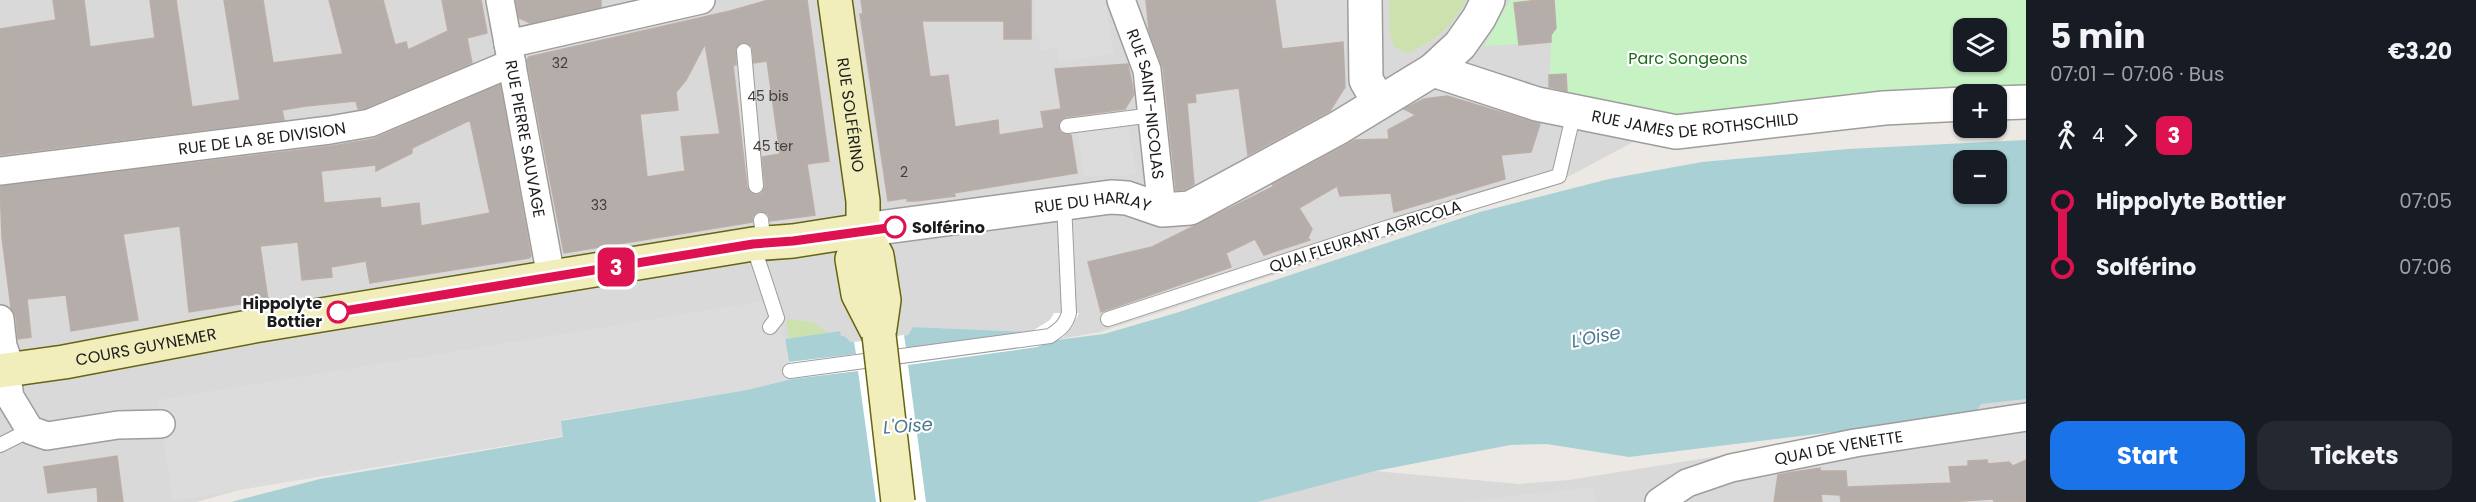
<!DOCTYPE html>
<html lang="en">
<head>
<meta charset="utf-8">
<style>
	body { margin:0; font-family:Poppins,sans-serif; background:#242831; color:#f1f3f6; height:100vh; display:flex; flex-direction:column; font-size:22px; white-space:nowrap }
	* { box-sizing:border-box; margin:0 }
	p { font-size:20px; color:#9ea1a6 }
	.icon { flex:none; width:33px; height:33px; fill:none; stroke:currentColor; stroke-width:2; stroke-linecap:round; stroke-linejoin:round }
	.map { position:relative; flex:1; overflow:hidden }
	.panel { display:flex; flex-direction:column; background:#171b24; width:450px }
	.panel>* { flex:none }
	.badge { padding:0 12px; border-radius:9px; font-size:21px; line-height:39px }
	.fabs { position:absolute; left:1953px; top:18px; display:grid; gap:12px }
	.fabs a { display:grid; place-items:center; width:54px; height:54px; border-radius:12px; background:#171b24; box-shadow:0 2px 4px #0004; font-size:30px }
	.map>.badge { position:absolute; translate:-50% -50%; box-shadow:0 0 0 3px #fff }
	.legs { display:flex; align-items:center; gap:9px; height:66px; padding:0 24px; font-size:20px }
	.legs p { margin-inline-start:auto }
	.headline { display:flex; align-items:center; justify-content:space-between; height:102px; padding:0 24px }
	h1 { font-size:33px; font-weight:700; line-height:45px }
	.action { display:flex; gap:12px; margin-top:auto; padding:12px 24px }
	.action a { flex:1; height:69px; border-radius:18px; background:#1a73e8; color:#fff; font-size:24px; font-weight:700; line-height:69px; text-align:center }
	.action a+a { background:#242831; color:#f1f3f6 }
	ul { padding:0 24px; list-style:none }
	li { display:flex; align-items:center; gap:21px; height:66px; font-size:22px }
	li i { display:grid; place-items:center; width:9px; height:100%; margin:0 8px; background:currentColor }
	li i::after { content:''; width:15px; height:15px; margin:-8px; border:4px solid; border-radius:50%; background:#171b24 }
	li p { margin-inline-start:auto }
	li:first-child i { background:linear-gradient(#0000 50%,currentColor 0) }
	li:last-child i { background:linear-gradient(currentColor 50%,#0000 0) }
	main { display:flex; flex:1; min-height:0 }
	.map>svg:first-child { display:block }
	.residential { fill:#dad9d9; fill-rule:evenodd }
	.grass { fill:#cde1ae }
	.park { fill:#c6f2c4; fill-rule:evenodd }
	.parking { fill:#dcdcdc }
	.water { fill:#a8d0d5; fill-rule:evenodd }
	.pier { fill:#fff }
	.building { fill:#b5ada9; stroke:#bcaea7; stroke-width:1.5; fill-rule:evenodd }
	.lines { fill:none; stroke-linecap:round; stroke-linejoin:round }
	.service-casing { stroke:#9d9d9d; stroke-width:16 }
	.minor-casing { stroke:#9d9d9d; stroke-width:30 }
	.tertiary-casing { stroke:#9d9d9d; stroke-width:36 }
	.secondary-casing { stroke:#656511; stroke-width:36 }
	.service { stroke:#fff; stroke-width:14 }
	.minor { stroke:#fff; stroke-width:27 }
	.tertiary { stroke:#fff; stroke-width:33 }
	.secondary { stroke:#f1eebc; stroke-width:33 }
	.secondary-bridge-casing { stroke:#656511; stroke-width:36; stroke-linecap:butt }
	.secondary-bridge { stroke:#f1eebc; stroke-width:33 }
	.line-1-casing { stroke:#fff; stroke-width:14 }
	.line-1 { stroke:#de1251; stroke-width:9 }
	.stop-1-dot { fill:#fff; stroke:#de1251; stroke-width:3 }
	.labels { text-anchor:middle; stroke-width:4.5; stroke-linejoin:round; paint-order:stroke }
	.number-label { font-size:14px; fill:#42403f }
	.park-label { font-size:16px; fill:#1a6d18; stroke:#fff }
	.street-label { font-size:16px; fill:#1c1c1c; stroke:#fff }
	.stop-label { font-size:16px; font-weight:bold; fill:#1c1c1c; stroke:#fff; text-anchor:start }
	.water-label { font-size:18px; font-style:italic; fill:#4d7892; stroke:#fff }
</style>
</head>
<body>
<main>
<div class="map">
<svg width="2026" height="502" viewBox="0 0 2026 502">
	<rect width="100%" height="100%" fill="#ece8e3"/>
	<!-- residential -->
	<path class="residential" d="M0 0H2026V89L1892 94 1680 117 1560 181 1100 332 1041 342 1032 332 913 327 908 335 850 342 844 336H841L839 331 785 339 196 502H0ZM1964 28H1996V62H1964Z
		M2026 398V502H1248L1375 471 1519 484 1569 480 1974 415 1981 404Z"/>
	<!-- grass -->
	<path class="grass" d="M1389 0H1467C1450 27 1438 40 1408 53L1394 47 1390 33Z
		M788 319 813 322 828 333 789 338 786 321Z"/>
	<!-- park -->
	<path class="park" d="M1510 0H2026V89L1892 94 1680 117 1549 92 1551 42 1484 46ZM1964 28H1996V62H1964Z"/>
	<!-- parking -->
	<path class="parking" d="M1035 0H1105L1114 54 1059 62 1056 48 1040 51V39L1035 35Z
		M1126 112 1136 174 1120 176H1084L1076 120Z
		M777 299 792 379 747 390 562 420 564 436 173 501 157 400Z
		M1593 487 1596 502H1460Z"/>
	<!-- water -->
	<path class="water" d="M2026 140V399L1981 404 1974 415 1629 457 1547 444 1510 445 1375 471 1257 502H231L320 479 563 437 561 421 747 390 792 379 785 339 840 331 841 336H844L851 342 908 335 913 327 1032 332 1041 342 1104 334 1176 313 1480 212 1609 179 1702 162 1848 149ZM1964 160H1996V194H1964Z"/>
	<!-- pier -->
	<path class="pier" d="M1054 313H1079L1072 327 1063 337 1037 347 908 365 926 502H876L858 371 792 379 789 362 856 354 854 342 904 335 906 348 1029 333 1050 320Z"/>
	<!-- building -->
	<path class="building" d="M53 0H84L90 47 155 38 150 0H176L192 107 240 100 224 0H263L273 63 343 54 329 0H383L395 45 406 42 408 50 448 31 442 0H481L487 33 467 38 472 63 366 108 358 109 356 101 306 106 282 110 284 120 0 155V29L56 20Z
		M516 0H601V7L530 23 519 18Z
		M768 0H807L829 161 807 164 815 215 770 221 768 214 759 211 753 216 752 222 564 253 527 60 529 57 730 11ZM743 42 752 46 754 63 767 61 780 154 762 157 765 186 762 193 757 195 752 194 747 187 733 65H736V48ZM705 44 720 134 681 137 685 171 647 177 640 114 678 110 676 92 686 80Z
		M861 0H1031V39H1004V21H922L930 77 948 75 955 127 998 120 999 135 1044 128 1041 112 1061 109 1055 69 1128 64 1134 94 1125 109 1066 117 1059 122 1060 132 1071 135 1077 173 954 193 955 196 916 201H907V198L888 201 860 14H863Z
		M1146 0H1275L1282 49 1343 42 1345 87 1330 111 1248 155 1239 88 1195 94 1196 102 1187 103 1194 184 1185 190H1176L1163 68 1149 30Z
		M1538 0H1554L1556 28 1551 35V42L1519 45 1514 3Z
		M1566 74 1567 91 1549 87V75Z
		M500 85 531 256 529 258 370 283 366 261 331 267 332 277 302 280 298 242 260 246 268 300 189 312 180 226 123 234 138 320 71 331 66 295 27 299 31 337 18 339 16 317 11 308 2 237 0 186 332 146 373 139ZM470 120 490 213 421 226 419 203 381 208 380 198 324 203 321 171 376 165V171L412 153V148Z
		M1447 96 1540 124 1531 152 1501 155 1505 179 1394 212 1391 193 1340 196 1337 186 1299 208 1312 229 1308 238 1310 240 1264 255 1255 239 1226 253 1231 267 1101 312 1088 262 1152 247 1276 185H1272L1355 140 1389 139 1388 130 1416 115 1404 109 1424 99Z
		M117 456 123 502H98L97 487 48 493 44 467Z
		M1987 460 1988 464 2009 462 2013 466 2026 460V502H1994L1993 499 1947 502H1841L1840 495 1821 494 1822 502H1774L1778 475 1787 473 1820 468V471H1846L1847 487 1951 483 1949 467 1968 466V461Z"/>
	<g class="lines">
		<defs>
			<path id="service" d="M744 51 756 186
				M1067 126 1153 115
				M761 220 764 243
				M753 245 777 318 770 327
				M1108 319 1383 229 1559 176 1574 112
				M790 371 1050 336C1060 329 1066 325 1069 313L1064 203
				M0 445 30 430"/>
			<g id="minor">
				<path id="s1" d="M500 0 551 277"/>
				<path id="s2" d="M1121 0 1147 70 1162 210"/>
				<path d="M508 44 701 0"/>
				<path id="s3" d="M0 171 330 130 370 123 512 63"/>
				<path d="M0 319 3 346 11 369 8 384 10 397 30 430 47 436 118 425 161 424"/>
				<path id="s4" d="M1659 502 1687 483 1731 468 1855 443 2026 417"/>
			</g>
			<g id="tertiary">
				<path d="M1365 0 1366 80 1379 102"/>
				<path id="s5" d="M1433 70 1537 104 1676 132 1884 108 1964 104"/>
				<path d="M1996 103 2026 102"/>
				<path id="s6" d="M863 230 1111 197 1127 198 1162 210 1190 208 1338 128 1433 70 1460 45 1479 18 1488 0"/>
			</g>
			<g id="secondary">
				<path id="s7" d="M835 0 863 201V230L852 259 853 265 858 294 879 335"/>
				<path d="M863 230 877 256 884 300 879 335"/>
				<path id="s8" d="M0 371 64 362 254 326 753 244 793 241 863 230"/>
			</g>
		</defs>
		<!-- service casing -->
		<use href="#service" class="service-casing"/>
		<!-- minor casing -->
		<use href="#minor" class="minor-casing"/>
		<!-- tertiary casing -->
		<use href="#tertiary" class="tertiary-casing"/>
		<!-- secondary casing -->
		<use href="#secondary" class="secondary-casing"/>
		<!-- service -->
		<use href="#service" class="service"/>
		<!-- minor -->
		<use href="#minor" class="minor"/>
		<!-- tertiary -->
		<use href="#tertiary" class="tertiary"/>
		<!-- secondary -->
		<use href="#secondary" class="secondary"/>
		<defs>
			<path id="secondary-bridge" d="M879 335 898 502"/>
		</defs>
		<!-- secondary-bridge casing -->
		<use href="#secondary-bridge" class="secondary-bridge-casing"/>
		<!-- secondary-bridge -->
		<use href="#secondary-bridge" class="secondary-bridge"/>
	</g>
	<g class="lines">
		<defs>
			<path id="line-1" d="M338 312 753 244 793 241 895 227"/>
		</defs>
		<!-- line-1 casing -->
		<use href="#line-1" class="line-1-casing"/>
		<!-- line-1 -->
		<use href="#line-1" class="line-1"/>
	</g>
	<!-- markers -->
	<g class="stop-1-dot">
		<circle cx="895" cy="227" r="10"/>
		<circle cx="338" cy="312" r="10"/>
	</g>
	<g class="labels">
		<!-- number labels -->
		<g class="number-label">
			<text x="560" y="68">32</text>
			<text x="768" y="101">45 bis</text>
			<text x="773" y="151">45 ter</text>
			<text x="904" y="177">2</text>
			<text x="599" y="210">33</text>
		</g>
		<!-- park labels -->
		<g class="park-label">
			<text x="1688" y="64">Parc Songeons</text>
		</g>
		<!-- street labels -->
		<g class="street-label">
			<text dy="6" stroke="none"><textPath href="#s2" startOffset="108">RUE SAINT-NICOLAS</textPath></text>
			<text dy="6" stroke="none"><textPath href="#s7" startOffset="116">RUE SOLFÉRINO</textPath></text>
			<text dy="6" stroke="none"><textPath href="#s5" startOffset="270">RUE JAMES DE ROTHSCHILD</textPath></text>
			<text dy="6" stroke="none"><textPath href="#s3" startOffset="264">RUE DE LA 8E DIVISION</textPath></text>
			<text dy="6" stroke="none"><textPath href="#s1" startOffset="141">RUE PIERRE SAUVAGE</textPath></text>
			<text dy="6" stroke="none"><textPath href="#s6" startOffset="232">RUE DU HARLAY</textPath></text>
			<text transform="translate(1365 236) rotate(-18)" y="6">QUAI FLEURANT AGRICOLA</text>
			<text dy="6" stroke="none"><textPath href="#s8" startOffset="148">COURS GUYNEMER</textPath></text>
			<text dy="6" stroke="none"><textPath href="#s4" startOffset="190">QUAI DE VENETTE</textPath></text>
		</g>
		<!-- stop labels -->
		<g class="stop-label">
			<text x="912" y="233">Solférino</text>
			<text x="322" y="309" text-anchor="end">Hippolyte<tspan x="322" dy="18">Bottier</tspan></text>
		</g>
		<!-- water labels -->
		<g class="water-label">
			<text transform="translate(1596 337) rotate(-11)" y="6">L'Oise</text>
			<text transform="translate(908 426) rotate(-4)" y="6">L'Oise</text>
		</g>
	</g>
</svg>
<div class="fabs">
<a><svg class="icon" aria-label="layers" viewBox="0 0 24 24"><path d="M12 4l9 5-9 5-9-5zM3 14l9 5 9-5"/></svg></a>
<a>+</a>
<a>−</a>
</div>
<b class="badge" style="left:616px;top:267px;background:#de1251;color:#fff">3</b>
</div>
<section class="panel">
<div class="headline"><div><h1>5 min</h1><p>07:01 – 07:06 · Bus</p></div><b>€3.20</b></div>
<div class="legs"><svg class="icon" aria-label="walk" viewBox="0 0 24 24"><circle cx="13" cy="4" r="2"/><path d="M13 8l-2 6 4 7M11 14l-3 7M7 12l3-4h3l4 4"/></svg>4<svg class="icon" aria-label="forward" viewBox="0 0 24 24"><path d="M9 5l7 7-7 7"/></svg><b class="badge" style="background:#de1251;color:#fff">3</b></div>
<ul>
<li><i style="color:#de1251"></i><b>Hippolyte Bottier</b><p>07:05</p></li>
<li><i style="color:#de1251"></i><b>Solférino</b><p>07:06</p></li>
</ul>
<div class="action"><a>Start</a><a>Tickets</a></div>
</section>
</main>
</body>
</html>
